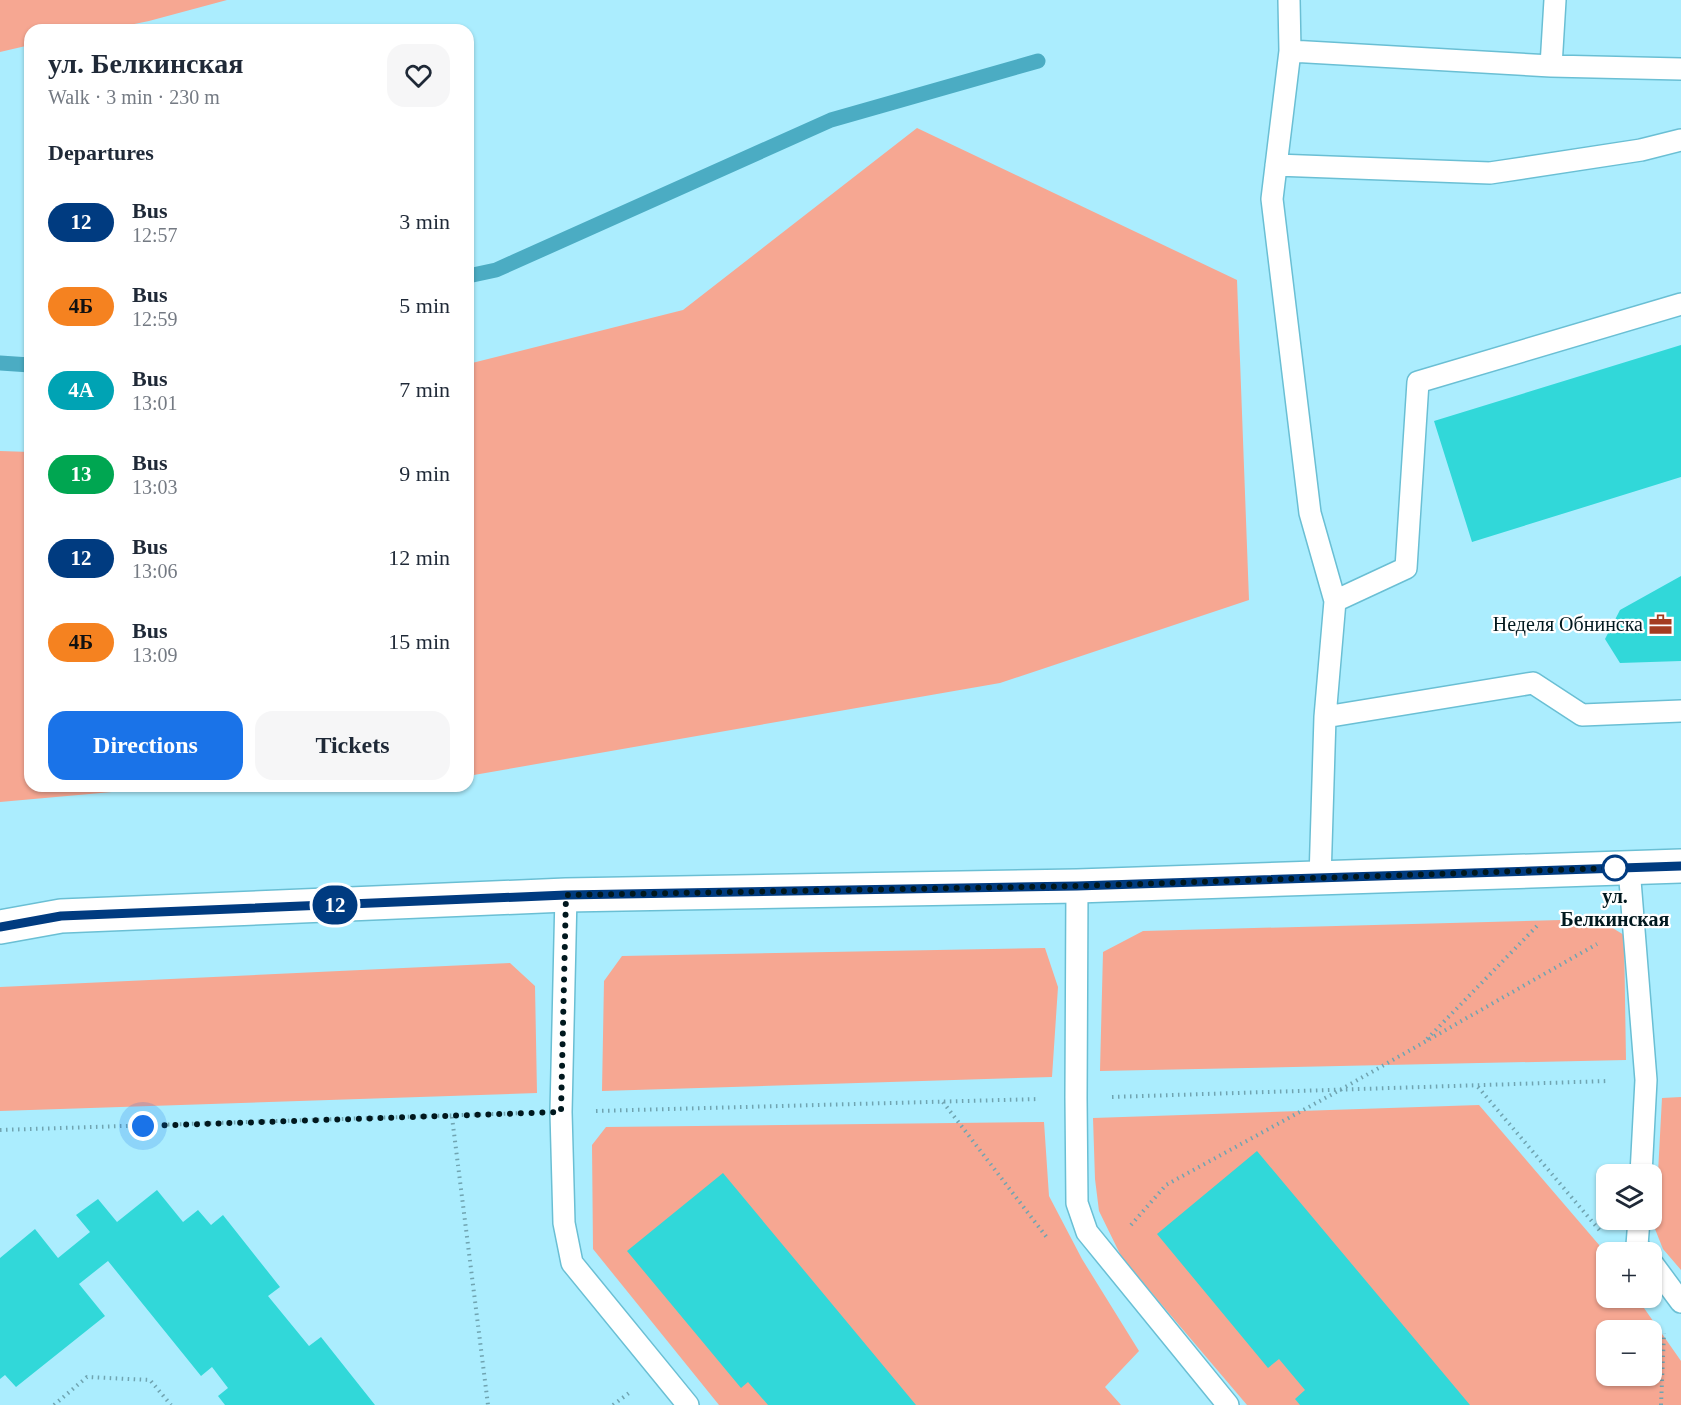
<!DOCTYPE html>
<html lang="en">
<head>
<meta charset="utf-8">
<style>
	body { margin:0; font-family:Georgia,serif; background:#f6f6f7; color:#1f2937; height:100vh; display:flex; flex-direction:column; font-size:22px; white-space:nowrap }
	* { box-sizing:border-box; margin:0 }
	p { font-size:20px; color:#747a83 }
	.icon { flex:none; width:33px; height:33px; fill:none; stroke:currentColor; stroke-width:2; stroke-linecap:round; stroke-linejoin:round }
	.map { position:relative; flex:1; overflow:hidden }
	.panel { position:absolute; left:24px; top:24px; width:450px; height:768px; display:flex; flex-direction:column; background:#fff; border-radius:18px; box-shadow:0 2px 4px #0004 }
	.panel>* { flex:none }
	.badge { padding:0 12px; border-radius:20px; font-size:21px; line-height:39px }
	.buttons { position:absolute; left:1596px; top:1164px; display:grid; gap:12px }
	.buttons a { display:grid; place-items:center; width:66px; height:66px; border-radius:12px; background:#fff; box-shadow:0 2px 4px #0004; font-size:30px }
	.you { position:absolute; width:30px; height:30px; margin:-15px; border:4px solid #fff; border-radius:50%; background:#1a73e8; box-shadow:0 0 0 9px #1a73e833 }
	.map>.badge { position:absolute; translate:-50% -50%; box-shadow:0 0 0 3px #fff }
	h2 { padding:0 24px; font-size:22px; line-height:54px }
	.round { display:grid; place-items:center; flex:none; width:63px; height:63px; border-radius:18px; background:#f6f6f7 }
	.headline { display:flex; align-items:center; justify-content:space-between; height:102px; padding:0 24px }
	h1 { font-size:28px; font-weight:600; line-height:45px }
	.action { display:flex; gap:12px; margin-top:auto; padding:12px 24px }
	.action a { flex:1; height:69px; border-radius:18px; background:#1a73e8; color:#fff; font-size:24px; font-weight:600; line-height:69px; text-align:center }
	.action a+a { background:#f6f6f7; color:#1f2937 }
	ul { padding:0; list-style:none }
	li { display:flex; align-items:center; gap:18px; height:84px; padding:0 24px }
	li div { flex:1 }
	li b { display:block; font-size:22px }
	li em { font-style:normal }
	li .badge { min-width:66px; font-weight:700; text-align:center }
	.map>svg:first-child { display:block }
	.green { fill:#f6a792; fill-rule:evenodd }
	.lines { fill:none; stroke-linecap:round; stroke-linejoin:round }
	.stream { stroke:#4bacc3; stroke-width:15 }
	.building { fill:#31d8d9 }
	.lane-casing { stroke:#6abfd4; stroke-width:24 }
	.secondary-casing { stroke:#6abfd4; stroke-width:36 }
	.path { stroke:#70a4b1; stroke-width:4; stroke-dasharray:1.5 4.5; stroke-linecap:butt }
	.lane { stroke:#fff; stroke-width:21 }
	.secondary { stroke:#fff; stroke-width:33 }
	.line-casing { stroke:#fff; stroke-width:14 }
	.line { stroke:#003b80; stroke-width:9 }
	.walk { stroke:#00181e; stroke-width:6; stroke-dasharray:0 10.8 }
	.stop-dot { fill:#fff; stroke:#003b80; stroke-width:3 }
	.labels { text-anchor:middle; stroke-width:4.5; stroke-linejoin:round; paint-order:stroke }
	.poi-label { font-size:20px; fill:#00181e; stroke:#fff; text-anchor:end }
	.stop-label { font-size:20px; font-weight:bold; fill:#00181e; stroke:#fff }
</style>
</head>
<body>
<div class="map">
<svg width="1681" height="1405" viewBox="0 0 1681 1405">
	<rect width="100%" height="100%" fill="#abedfe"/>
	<!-- green -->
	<path class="green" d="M0 0H227L149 21 105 30H30V45L0 52Z
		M917 128 1237 280 1249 600 1000 683 468 776V364L683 310Z
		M0 451 30 452V786H179L0 802Z
		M1598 919 1624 935 1626 1060 1100 1071 1103 952 1143 931Z
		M1045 948 1058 987 1052 1077 602 1091 604 981 622 956Z
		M510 963 535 986 537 1093 0 1111V987Z
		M1681 1097V1270L1663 1249 1655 1229 1662 1098Z
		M1479 1105 1606 1253V1298H1637L1681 1361V1405H1247L1122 1258 1099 1211 1095 1179 1093 1118ZM1606 1330H1652V1376H1606Z
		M1044 1122 1049 1196 1082 1259 1139 1351 1105 1387 1121 1405H719L593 1249 592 1145 606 1127Z"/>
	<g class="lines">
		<!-- stream -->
		<path class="stream" d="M468 276 496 270 831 120 1038 61
			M0 363 30 365"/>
	</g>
	<!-- building -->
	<path class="building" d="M1681 345V477L1472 542 1434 421Z
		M1681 576V661L1620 663 1605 639 1620 610Z
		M1257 1151 1470 1405H1300L1295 1399 1305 1390 1279 1359 1268 1368 1157 1234Z
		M723 1173 916 1405H768L748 1382 741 1388 627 1251Z
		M157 1190 183 1222 198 1210 211 1225 223 1215 280 1287 268 1296 309 1346 321 1337 375 1405H225L218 1396 228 1388 212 1367 201 1376 108 1261 79 1284 105 1316 16 1387 5 1375 0 1379V1258L35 1229 58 1258 90 1232 76 1215 98 1199 117 1222Z"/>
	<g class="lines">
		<defs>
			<path id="lane" d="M1289 0 1290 51 1272 199 1310 513 1335 601 1325 717 1320 879
				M1290 51 1551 66 1555 0
				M1551 66 1681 69
				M1276 165 1490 173 1641 150 1681 140
				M1335 601 1406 568 1418 382 1681 304
				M1325 717 1533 683 1582 715 1681 711
				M1629 868 1646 1080 1641 1174
				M1077 886 1076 1098 1077 1203 1087 1232 1228 1405
				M566 895 561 1112 564 1223 572 1263 688 1405
				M1639 1220 1637 1245 1643 1252
				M1652 1263 1681 1302"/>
			<path id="secondary" d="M0 927 61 916 566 895 1077 886 1681 866"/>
		</defs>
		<!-- lane casing -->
		<use href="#lane" class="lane-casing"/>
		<!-- secondary casing -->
		<use href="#secondary" class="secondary-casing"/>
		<!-- path -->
		<path class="path" d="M1427 1039 1537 926
			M1478 1087 1601 1232
			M1112 1097 1608 1081
			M943 1102 1048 1239
			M596 1111 1039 1099
			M452 1117 488 1405
			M0 1130 526 1113
			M1131 1225 1166 1185 1340 1090 1597 944
			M54 1405 87 1377 150 1380 171 1405
			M613 1405 629 1393
			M1661 1405 1664 1333"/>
		<!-- lane -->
		<use href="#lane" class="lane"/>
		<!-- secondary -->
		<use href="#secondary" class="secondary"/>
	</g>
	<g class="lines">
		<defs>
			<path id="line" d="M0 927 61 916 566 895 1077 886 1681 866"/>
		</defs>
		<!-- line casing -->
		<use href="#line" class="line-casing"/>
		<!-- line -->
		<use href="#line" class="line"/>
		<!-- walk -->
		<path class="walk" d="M143 1126 561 1112 566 895 1077 886 1615 868"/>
	</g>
	<!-- icons -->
	<defs>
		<symbol id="office-bare" viewBox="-9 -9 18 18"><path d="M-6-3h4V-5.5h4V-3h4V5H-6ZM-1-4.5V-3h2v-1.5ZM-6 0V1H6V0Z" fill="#a43c20" stroke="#fff" stroke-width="2.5" paint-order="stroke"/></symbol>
	</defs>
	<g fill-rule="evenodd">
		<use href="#office-bare" x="1644" y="608" width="33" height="33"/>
	</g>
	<!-- markers -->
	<circle class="stop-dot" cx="1615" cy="868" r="12"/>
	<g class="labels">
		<!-- poi labels -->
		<g class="poi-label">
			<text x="1643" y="631">Неделя Обнинска</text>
		</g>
		<!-- stop labels -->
		<g class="stop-label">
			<text x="1615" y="903">ул.<tspan x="1615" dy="23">Белкинская</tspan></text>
		</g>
	</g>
</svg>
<div class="buttons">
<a><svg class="icon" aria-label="layers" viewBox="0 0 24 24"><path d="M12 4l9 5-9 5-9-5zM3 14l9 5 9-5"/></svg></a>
<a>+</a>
<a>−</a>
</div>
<div class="you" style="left:143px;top:1126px"></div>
<b class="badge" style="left:335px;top:905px;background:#003b80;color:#fff">12</b>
<section class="panel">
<div class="headline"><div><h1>ул. Белкинская</h1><p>Walk · 3 min · 230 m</p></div><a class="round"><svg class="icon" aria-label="heart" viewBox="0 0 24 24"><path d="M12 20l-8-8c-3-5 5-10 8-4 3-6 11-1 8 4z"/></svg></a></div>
<h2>Departures</h2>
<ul>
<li><span class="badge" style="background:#003b80;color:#fff">12</span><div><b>Bus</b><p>12:57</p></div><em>3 min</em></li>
<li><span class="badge" style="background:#f58220;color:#111">4Б</span><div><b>Bus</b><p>12:59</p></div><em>5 min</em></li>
<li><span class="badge" style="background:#00a3b4;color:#fff">4А</span><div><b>Bus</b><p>13:01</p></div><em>7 min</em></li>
<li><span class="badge" style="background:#00a651;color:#fff">13</span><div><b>Bus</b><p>13:03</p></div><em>9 min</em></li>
<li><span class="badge" style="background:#003b80;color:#fff">12</span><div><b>Bus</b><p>13:06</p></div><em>12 min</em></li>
<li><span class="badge" style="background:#f58220;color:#111">4Б</span><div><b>Bus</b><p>13:09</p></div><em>15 min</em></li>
</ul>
<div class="action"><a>Directions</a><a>Tickets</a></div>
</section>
</div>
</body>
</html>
